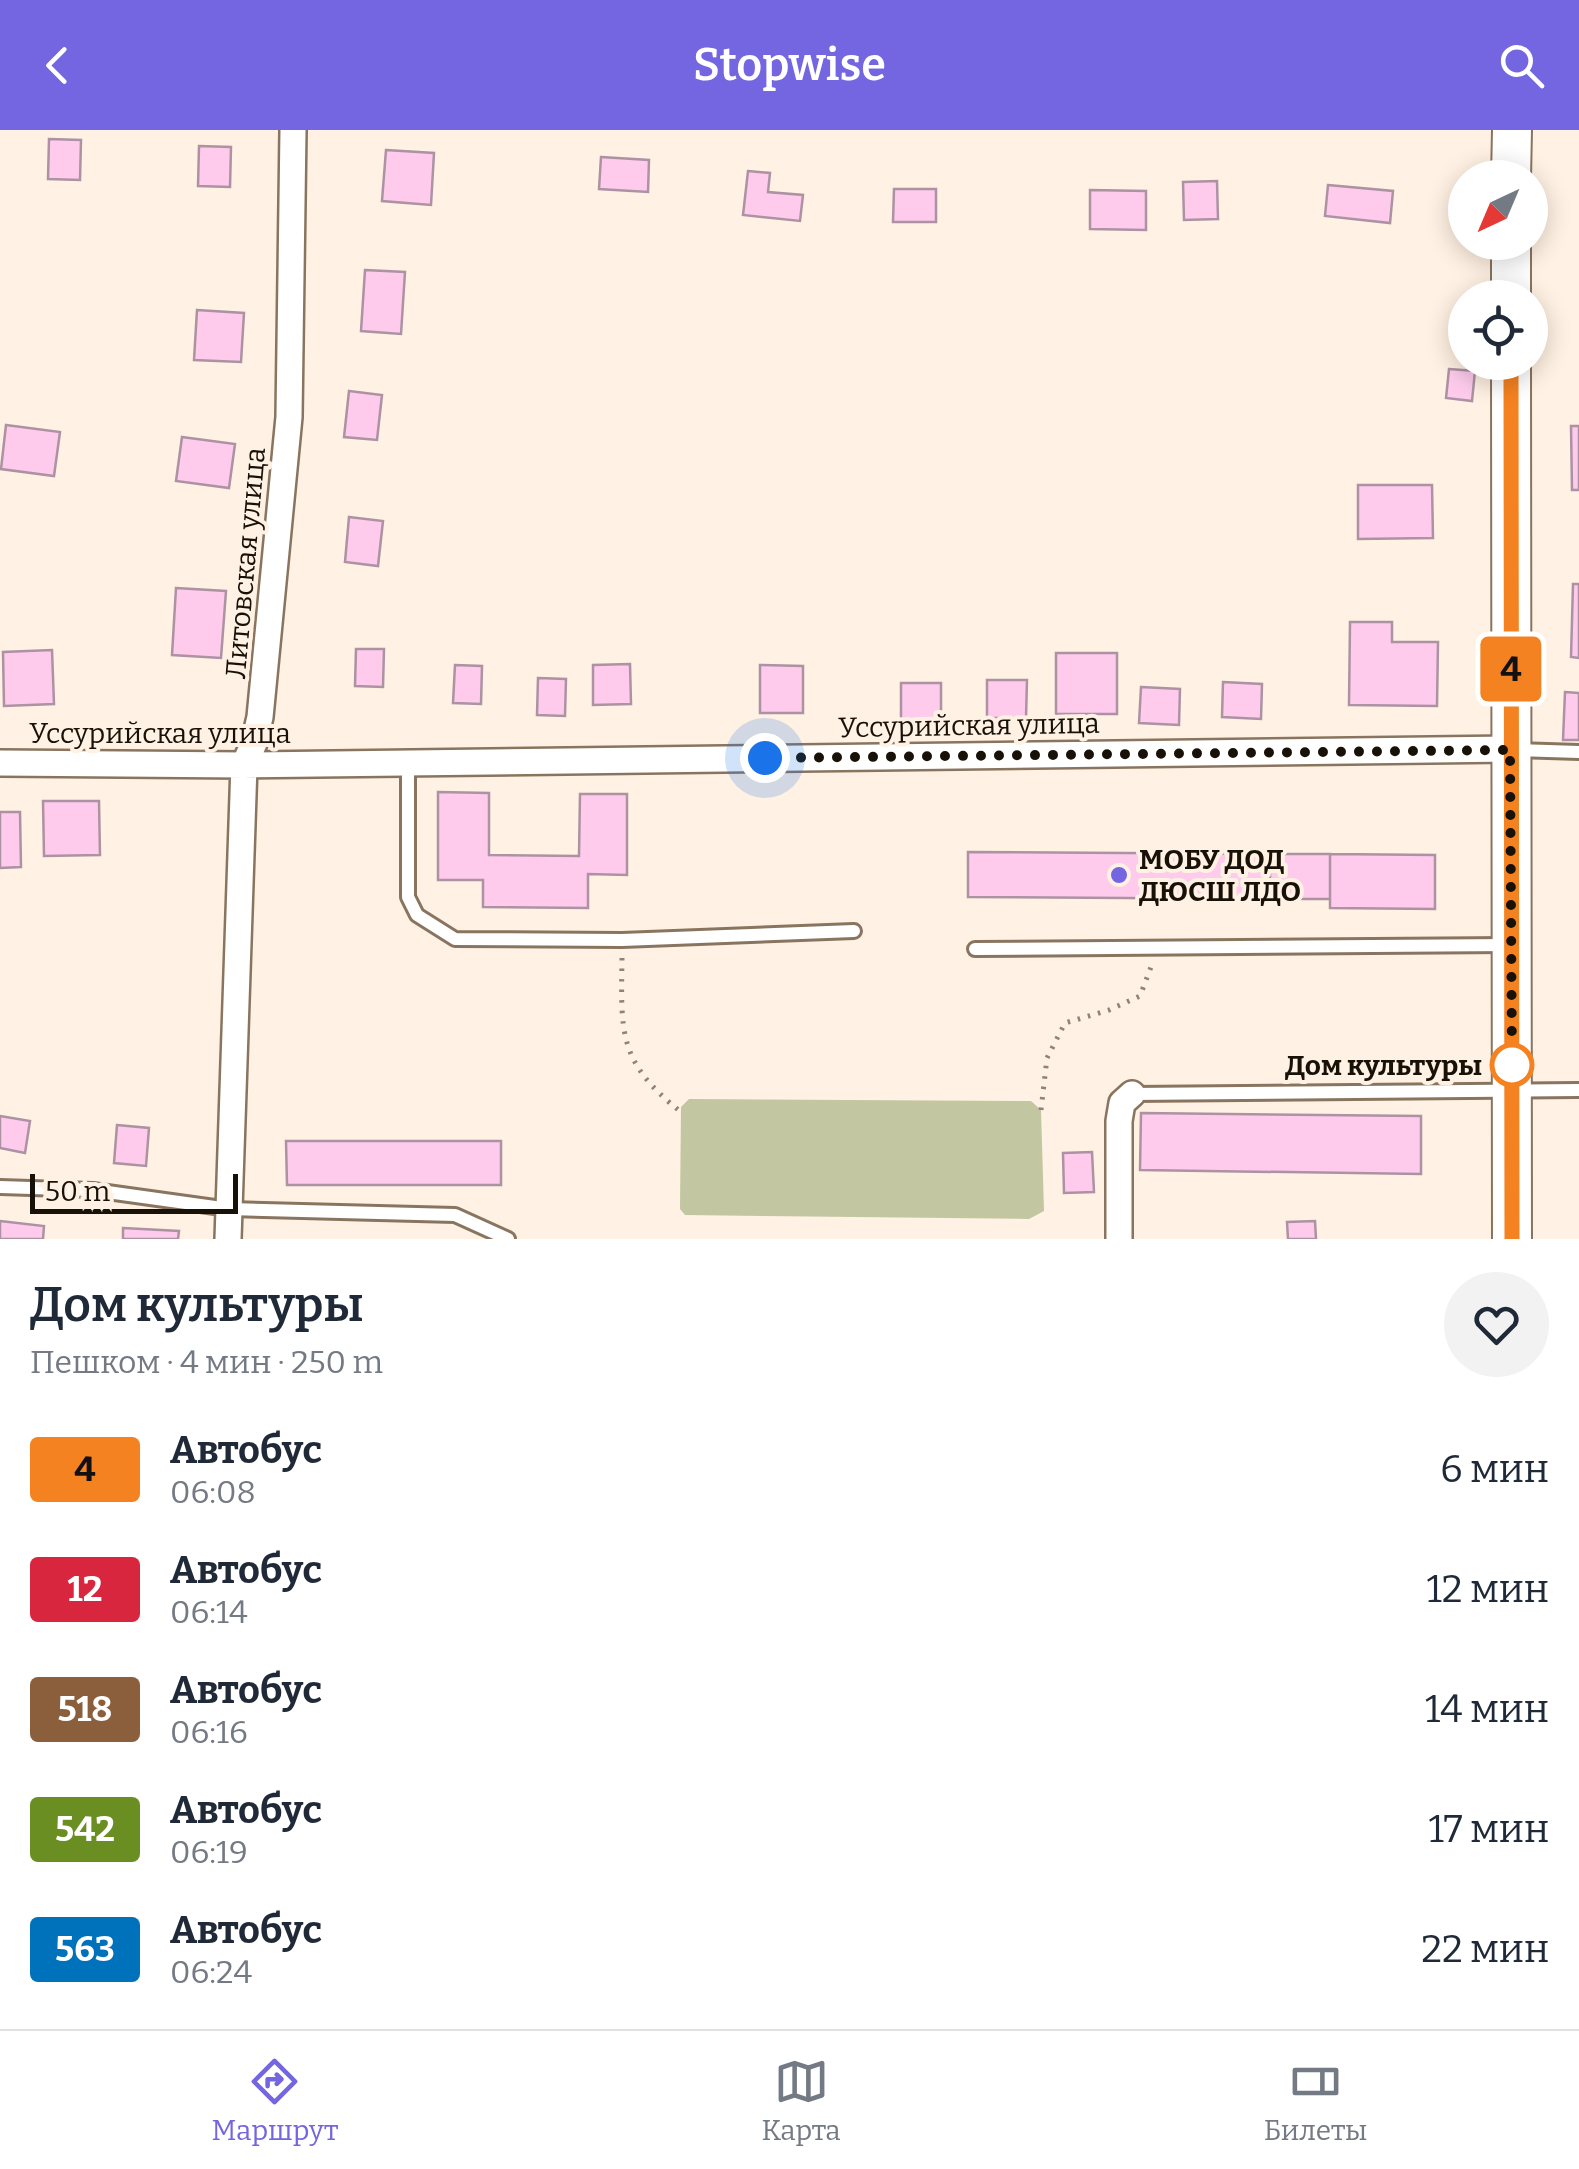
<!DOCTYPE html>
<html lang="ru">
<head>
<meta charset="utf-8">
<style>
	body { margin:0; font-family:Bitter,serif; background:#f2f2f3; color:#1f2937; height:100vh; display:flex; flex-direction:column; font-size:38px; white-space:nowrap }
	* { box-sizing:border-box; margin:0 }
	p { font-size:32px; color:#747a83 }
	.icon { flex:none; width:55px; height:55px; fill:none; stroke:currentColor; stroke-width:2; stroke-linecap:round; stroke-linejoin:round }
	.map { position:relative; height:1109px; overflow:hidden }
	.sheet { display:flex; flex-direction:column; background:#fff; flex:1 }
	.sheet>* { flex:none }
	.badge { padding:0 20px; border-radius:8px; font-size:35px; line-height:65px }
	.needle { width:65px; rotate:224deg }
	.buttons { position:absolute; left:1448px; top:30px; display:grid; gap:20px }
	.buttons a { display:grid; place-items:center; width:100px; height:100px; border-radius:50%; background:#fff; box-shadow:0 5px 25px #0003; font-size:50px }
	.scale { position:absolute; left:30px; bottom:25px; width:208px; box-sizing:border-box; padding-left:10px; border:5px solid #181108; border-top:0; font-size:28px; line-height:35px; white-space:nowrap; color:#181108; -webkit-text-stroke:8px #fff1e3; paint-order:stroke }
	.you { position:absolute; width:50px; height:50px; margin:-25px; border:8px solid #fff; border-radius:50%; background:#1a73e8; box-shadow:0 0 0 15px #1a73e833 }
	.map>.badge { position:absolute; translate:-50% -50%; box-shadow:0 0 0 5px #fff }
	.round { display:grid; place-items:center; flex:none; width:105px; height:105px; border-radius:52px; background:#f2f2f3 }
	.headline { display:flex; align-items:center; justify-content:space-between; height:170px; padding:0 30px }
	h1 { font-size:48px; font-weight:600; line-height:75px }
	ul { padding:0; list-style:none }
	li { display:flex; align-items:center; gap:30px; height:120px; padding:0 30px }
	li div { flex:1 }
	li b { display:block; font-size:38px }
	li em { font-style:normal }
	li .badge { min-width:110px; font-weight:700; text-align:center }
	header { display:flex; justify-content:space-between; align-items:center; height:130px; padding:0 30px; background:#7465e0; color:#fff; font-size:45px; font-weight:600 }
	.tabs { display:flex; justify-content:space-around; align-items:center; height:140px; border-top:2px solid #e0e1e3; background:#fff; font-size:28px; color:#747a83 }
	.tabs a { display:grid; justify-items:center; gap:5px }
	.tabs .active { color:#7465e0 }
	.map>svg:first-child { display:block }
	.green { fill:#c2c6a1 }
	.building { fill:#fecbec; stroke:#ad92a3; stroke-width:2.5 }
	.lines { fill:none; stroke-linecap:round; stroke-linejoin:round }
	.service-casing { stroke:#89755f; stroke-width:18 }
	.minor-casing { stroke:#89755f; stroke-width:30 }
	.secondary-casing { stroke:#89755f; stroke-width:42 }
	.path { stroke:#8d8377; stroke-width:5; stroke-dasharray:2.5 8; stroke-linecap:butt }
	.service { stroke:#fff; stroke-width:12 }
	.minor { stroke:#fff; stroke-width:25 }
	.secondary { stroke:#fff; stroke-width:38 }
	.line-casing { stroke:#fff; stroke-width:22 }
	.line { stroke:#f58220; stroke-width:15 }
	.walk { stroke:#181108; stroke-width:10; stroke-dasharray:0 18 }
	.poi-dot { fill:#7465e0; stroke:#fff1e3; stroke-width:4 }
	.stop-dot { fill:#fff; stroke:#f58220; stroke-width:5 }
	.labels { text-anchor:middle; stroke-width:8; stroke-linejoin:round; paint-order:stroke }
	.street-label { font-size:28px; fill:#181108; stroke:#fff1e3 }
	.poi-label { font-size:28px; font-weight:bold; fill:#181108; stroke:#fff1e3; text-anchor:start }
	.stop-label { font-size:28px; font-weight:bold; fill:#181108; stroke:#fff1e3; text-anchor:end }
</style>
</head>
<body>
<header><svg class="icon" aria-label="back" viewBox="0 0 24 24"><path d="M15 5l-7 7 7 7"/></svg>Stopwise<svg class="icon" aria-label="search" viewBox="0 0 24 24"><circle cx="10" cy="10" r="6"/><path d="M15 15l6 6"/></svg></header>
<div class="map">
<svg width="1579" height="1109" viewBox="0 0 1579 1109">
	<rect width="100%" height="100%" fill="#fff1e3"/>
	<!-- green -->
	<path class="green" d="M689 969 1031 971 1041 980 1044 1081 1029 1089 685 1085 680 1079 681 977Z"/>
	<!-- building -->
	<path class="building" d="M49 9 81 10 80 50 48 49Z
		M199 16 231 17 230 57 198 56Z
		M386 20 434 23 431 75 382 71Z
		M601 27 649 30 648 62 599 59Z
		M748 41 770 43 768 62 803 65 800 91 743 85Z
		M1217 51 1218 89 1184 90 1183 52Z
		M1328 55 1393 61 1390 93 1325 86Z
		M894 59H936V92H893Z
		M1090 60 1146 61V100L1090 99Z
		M365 140 405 142 401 204 361 201Z
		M197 180 244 183 241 232 194 230Z
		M1449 239 1475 241 1472 271 1446 268Z
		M349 261 382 265 377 310 344 307Z
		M6 295 60 302 54 346 1 339Z
		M1571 296H1579V360H1572Z
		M182 307 235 314 229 358 176 351Z
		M1358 355H1432L1433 408 1358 409Z
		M349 387 383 391 378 436 345 432Z
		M1573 454H1579V528L1571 527Z
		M176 458 226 461 221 528 172 525Z
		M1350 492H1392V512H1438L1437 576 1349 575Z
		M356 519H384L383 557 355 556Z
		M52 520 54 574 4 576 3 522Z
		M1056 523H1117V584H1056Z
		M630 534 631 574 593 575V535Z
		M455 535 482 536 481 574 453 573Z
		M760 535 803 536V583H760Z
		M538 548 566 549 565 586 537 585Z
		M987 550H1027L1026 588H987Z
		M1223 552 1262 554 1261 589 1222 587Z
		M901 553H941V590H901Z
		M1141 557 1180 559 1179 595 1139 593Z
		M1565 562 1579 563V610H1563Z
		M438 662 489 663V725L579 726 580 664H627V745L588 744V778L483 777V750H438Z
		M43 671H99L100 725 44 726Z
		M0 682H20L21 737 0 738Z
		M968 722 1270 724V769L968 767Z
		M1270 724H1330V769H1270Z
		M1330 724 1435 725V779L1330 778Z
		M1141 983 1421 986V1044L1140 1040Z
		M0 986 30 991 25 1023 0 1018Z
		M117 995 149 998 146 1036 114 1033Z
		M286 1011H501V1055H287Z
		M1092 1022 1094 1062 1064 1063 1063 1023Z
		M0 1091 44 1096 43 1109H0Z
		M1315 1091 1316 1109H1288L1287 1092Z
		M123 1098 179 1101 178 1109H123Z"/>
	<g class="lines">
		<defs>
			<path id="service" d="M1517 620 1579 622
				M408 631V767L417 785 455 809 622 810 854 801
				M975 819 1509 815
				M1132 964 1579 960
				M0 1057 93 1060 229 1079 455 1085 508 1109"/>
			<path id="minor" d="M0 633 244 635 1511 619
				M228 1109 244 635 254 613 260 587 289 287 293 0
				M1119 1109V991L1122 973 1132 964"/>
			<path id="secondary" d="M1511 48 1512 0
				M1511 168V112
				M1511 232 1512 1109"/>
		</defs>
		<!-- service casing -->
		<use href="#service" class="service-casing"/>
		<!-- minor casing -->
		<use href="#minor" class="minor-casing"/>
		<!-- secondary casing -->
		<use href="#secondary" class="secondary-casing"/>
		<!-- path -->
		<path class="path" d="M622 828C621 903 618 932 681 982
			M1041 980 1047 928 1065 893 1109 880 1140 866 1151 837"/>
		<!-- service -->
		<use href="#service" class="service"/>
		<!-- minor -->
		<use href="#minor" class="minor"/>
		<!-- secondary -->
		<use href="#secondary" class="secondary"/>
	</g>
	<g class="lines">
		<defs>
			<path id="line" d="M1511 232 1512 1109"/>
		</defs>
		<!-- line casing -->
		<use href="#line" class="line-casing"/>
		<!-- line -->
		<use href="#line" class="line"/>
		<!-- walk -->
		<path class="walk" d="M765 628 1510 620 1512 935"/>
	</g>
	<!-- markers -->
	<circle class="poi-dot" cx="1119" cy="745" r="10"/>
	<circle class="stop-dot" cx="1512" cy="935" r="20"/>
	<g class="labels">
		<!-- street labels -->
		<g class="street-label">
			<text transform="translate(245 433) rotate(-85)" y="10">Литовская улица</text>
			<text transform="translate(969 595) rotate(-1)" y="10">Уссурийская улица</text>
			<text x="160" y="613">Уссурийская улица</text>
		</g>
		<!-- poi labels -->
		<g class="poi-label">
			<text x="1139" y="739">МОБУ ДОД<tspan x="1139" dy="32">ДЮСШ ЛДО</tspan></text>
		</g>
		<!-- stop labels -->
		<g class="stop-label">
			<text x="1482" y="945">Дом культуры</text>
		</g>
	</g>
</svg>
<div class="buttons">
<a><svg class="needle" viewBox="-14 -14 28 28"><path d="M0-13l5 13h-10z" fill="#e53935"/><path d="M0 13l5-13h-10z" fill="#747a83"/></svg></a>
<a><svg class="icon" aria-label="locate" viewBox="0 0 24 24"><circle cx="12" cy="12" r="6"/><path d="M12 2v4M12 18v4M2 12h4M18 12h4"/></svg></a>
</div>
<div class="scale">50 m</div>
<div class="you" style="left:765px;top:628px"></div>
<b class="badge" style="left:1511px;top:539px;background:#f58220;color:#111">4</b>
</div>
<section class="sheet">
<div class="headline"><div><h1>Дом культуры</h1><p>Пешком · 4 мин · 250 m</p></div><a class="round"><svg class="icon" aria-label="heart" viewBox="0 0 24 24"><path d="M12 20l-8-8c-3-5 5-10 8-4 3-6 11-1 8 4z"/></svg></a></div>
<ul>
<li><span class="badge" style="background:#f58220;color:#111">4</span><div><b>Автобус</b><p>06:08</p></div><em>6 мин</em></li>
<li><span class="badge" style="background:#d7263d;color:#fff">12</span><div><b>Автобус</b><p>06:14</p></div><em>12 мин</em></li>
<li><span class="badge" style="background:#8b5e3c;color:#fff">518</span><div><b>Автобус</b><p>06:16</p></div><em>14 мин</em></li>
<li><span class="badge" style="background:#6b8e23;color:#fff">542</span><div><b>Автобус</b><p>06:19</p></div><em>17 мин</em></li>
<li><span class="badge" style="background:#0072bc;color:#fff">563</span><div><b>Автобус</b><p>06:24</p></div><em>22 мин</em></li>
</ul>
</section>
<nav class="tabs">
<a class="active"><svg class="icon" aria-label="directions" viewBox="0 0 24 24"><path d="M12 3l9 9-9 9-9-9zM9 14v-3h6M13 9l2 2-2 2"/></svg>Маршрут</a>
<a><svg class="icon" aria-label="map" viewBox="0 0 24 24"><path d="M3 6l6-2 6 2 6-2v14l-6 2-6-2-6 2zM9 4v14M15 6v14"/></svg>Карта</a>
<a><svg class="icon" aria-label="tickets" viewBox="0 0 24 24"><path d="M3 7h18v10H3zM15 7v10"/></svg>Билеты</a>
</nav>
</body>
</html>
